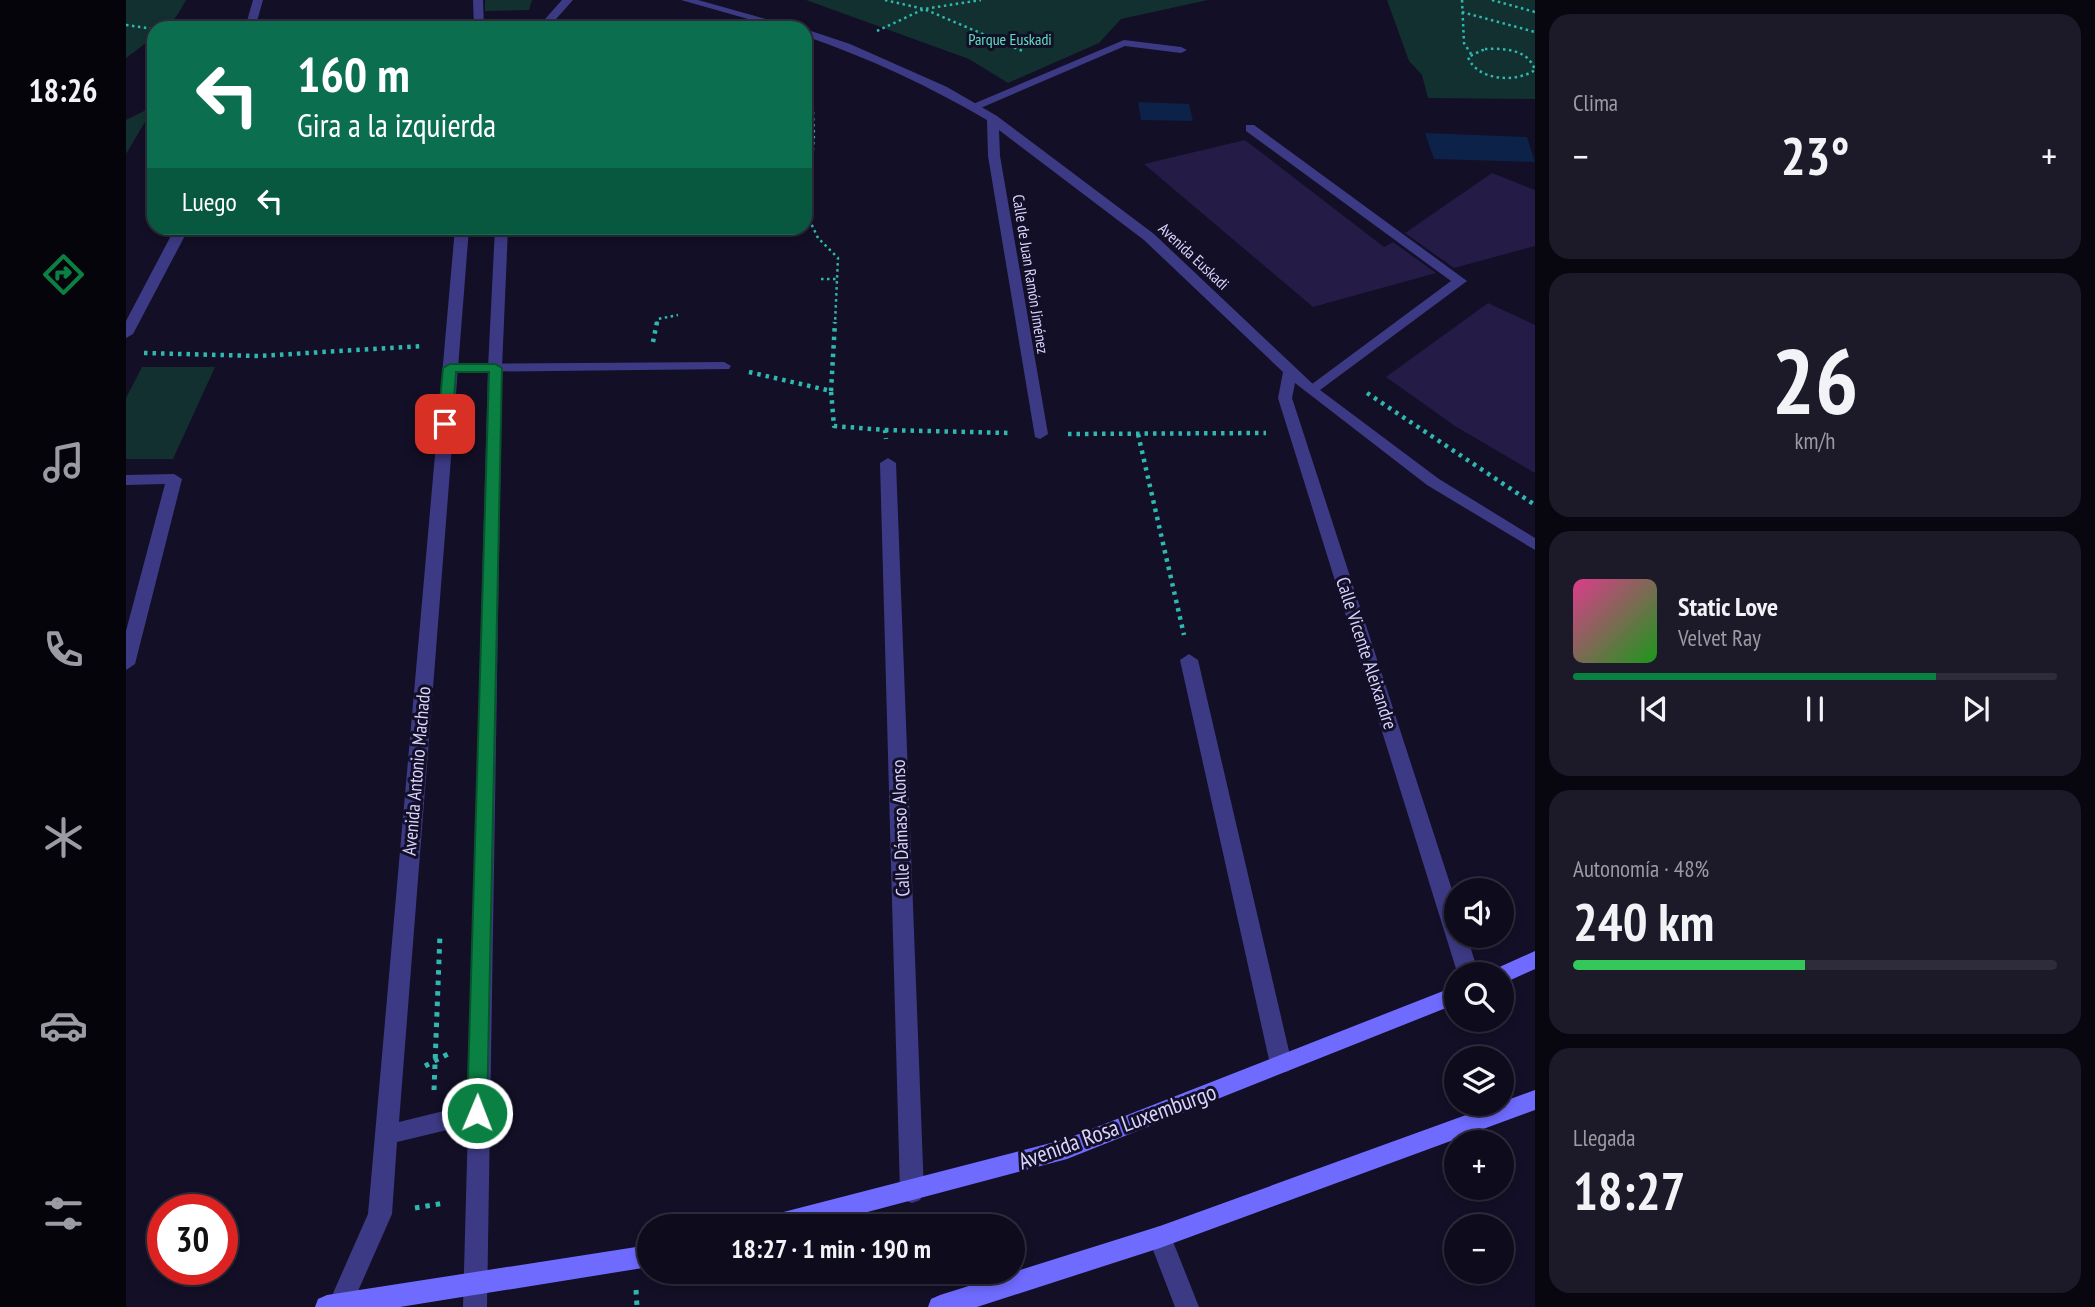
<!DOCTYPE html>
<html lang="es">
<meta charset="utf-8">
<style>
:root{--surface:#0e0b1c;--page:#1c1929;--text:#f1f3f6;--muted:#9b9ba3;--line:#2e2b3b;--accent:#0b8043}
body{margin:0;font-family:"PT Sans Narrow",sans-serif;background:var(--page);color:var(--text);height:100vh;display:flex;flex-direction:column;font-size:26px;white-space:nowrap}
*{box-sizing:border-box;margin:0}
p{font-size:23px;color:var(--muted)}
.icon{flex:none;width:38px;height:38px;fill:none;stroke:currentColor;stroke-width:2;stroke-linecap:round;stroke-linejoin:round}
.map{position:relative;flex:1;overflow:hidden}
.side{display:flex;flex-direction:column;gap:14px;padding:14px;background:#08060f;width:560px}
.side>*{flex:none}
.banner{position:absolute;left:21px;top:21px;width:665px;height:214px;border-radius:21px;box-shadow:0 4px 10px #0003,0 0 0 2px var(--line);background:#0b6e4f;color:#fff;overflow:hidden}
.buttons{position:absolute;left:1318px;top:878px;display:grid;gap:14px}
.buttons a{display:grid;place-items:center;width:70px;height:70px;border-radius:50%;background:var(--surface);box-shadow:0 4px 10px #0003,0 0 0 2px var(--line);font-size:35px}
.speed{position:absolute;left:21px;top:1194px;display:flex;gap:14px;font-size:35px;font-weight:700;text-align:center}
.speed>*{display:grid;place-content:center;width:91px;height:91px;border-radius:50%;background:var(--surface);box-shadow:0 4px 10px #0003,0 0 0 2px var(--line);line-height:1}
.speed .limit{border:10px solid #d22;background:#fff;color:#111}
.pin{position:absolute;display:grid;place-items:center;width:60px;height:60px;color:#fff;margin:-30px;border-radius:14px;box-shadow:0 4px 10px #0006}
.me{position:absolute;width:77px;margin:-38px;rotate:1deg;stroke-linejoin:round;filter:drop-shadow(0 0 5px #0008)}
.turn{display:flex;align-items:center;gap:24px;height:147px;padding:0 35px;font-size:32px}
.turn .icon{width:91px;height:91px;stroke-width:2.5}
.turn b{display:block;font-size:49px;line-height:60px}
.then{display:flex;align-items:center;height:66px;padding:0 35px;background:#0003;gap:14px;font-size:26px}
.big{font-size:52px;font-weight:600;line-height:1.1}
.side .tile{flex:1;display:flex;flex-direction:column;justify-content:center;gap:10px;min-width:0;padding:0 24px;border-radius:21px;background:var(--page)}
.side .dial{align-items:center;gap:0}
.dial b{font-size:91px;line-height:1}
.song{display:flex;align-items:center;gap:21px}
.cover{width:84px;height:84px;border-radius:10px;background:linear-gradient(135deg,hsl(330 70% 55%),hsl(120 70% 35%))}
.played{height:7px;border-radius:4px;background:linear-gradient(90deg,var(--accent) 75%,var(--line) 75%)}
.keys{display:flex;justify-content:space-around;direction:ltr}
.heat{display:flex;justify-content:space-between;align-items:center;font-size:38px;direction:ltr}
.charge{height:10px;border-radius:5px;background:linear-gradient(90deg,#34c759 48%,var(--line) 0)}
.trip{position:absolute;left:511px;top:1214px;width:388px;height:70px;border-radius:35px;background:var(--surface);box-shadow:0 4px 10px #0003,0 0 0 2px var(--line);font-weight:600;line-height:70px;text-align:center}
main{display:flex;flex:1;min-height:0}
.tab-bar{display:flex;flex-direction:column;width:126px;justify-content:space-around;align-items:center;background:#06040b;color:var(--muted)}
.tab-bar .icon{width:49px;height:49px}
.tab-bar .active{color:var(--accent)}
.tab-bar b{font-size:32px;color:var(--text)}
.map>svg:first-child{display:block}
.green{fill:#12302f}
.water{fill:#0c2248}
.building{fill:#241b47}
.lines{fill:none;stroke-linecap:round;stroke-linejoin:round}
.path-far2{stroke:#2fb8b0;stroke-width:2.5;stroke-dasharray:2.5 3.5;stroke-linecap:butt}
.path-far1{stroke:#2fb8b0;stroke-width:4.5;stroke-dasharray:3.5 5;stroke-linecap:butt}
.path{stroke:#2fb8b0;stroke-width:5;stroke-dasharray:4.5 6;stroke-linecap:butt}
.service{fill:#3d3a85;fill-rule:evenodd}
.minor{fill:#3d3a85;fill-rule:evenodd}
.secondary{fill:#6f6bff;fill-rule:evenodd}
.route{fill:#0b8043;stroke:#07532c;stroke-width:2}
.labels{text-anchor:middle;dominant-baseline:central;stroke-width:6;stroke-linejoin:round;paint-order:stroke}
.far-park-label{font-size:16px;fill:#5fe0c0;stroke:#130f26}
.far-street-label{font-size:16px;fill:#d9d4ff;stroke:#130f26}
.street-label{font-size:19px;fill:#d9d4ff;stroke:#130f26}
.near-street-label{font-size:23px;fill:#d9d4ff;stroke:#130f26}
</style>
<main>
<nav class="tab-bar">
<b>18:26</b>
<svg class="icon active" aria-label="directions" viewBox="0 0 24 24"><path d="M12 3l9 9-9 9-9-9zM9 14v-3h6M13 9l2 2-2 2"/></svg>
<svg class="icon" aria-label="music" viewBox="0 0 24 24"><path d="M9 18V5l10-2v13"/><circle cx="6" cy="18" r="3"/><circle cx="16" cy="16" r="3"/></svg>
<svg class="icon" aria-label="phone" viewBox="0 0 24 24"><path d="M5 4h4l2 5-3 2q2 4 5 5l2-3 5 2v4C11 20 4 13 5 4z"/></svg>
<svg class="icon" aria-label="climate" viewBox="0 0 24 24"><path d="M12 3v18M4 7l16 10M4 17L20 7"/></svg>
<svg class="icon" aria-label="car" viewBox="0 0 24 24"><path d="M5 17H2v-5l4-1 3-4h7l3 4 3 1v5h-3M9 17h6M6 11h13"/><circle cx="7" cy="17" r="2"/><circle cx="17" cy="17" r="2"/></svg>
<svg class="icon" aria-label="filters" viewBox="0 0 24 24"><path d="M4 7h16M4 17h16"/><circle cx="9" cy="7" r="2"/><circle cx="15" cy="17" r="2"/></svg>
</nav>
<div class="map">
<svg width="1409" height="1307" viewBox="0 0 1409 1307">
<rect width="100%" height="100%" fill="#130f26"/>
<path class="green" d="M0 0H60C51 15 47 28 28 28V37L0 58Z
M359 0H406L403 10 359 11Z
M680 0H1082L995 19 973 43 882 83 843 59Z
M1261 0H1409V99L1302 98 1296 75 1283 61Z
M28 106V107L0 154V120Z
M16 367H89L47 459H0V398Z"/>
<path class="water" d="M1012 102 1063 104 1067 121 1015 120Z
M1299 133 1401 137 1409 162 1308 159Z"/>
<path class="building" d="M1119 140 1258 247 1267 242 1310 273 1187 307 1018 164Z
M1366 173 1409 190V246L1328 268 1279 233Z
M1362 303 1409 325V473L1329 426 1260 377Z"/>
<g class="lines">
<path class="path-far2" d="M759 0 798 9 899 52
M1336 0 1338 43 1345 54
M1366 0 1409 12
M1336 12 1409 32
M0 25 28 29
M751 31 798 9 855 0
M1359 49C1378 48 1402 49 1409 70 1390 83 1351 81 1342 57Z
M685 64 688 135 682 217 692 238 712 258 709 324
M695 279H710
M531 324 532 319 552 315"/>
<path class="path-far1" d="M527 342 531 322
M18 353 132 356 296 346
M623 372 705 391 708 426 759 430 760 439
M705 391 709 322
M1241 393 1409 505
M759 430 885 433
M942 434 1140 433
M1012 434 1058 635"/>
<path class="path" d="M299 1066 322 1054
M308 1090 314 934
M289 1208 319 1203
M510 1290 511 1307"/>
<path class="service" d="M998 40 1055 47 1061 50 1055 53 999 46 850 110 840 107Z
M1120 125H1128L1341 281 1190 393 1185 394 1178 390 1325 281 1120 131Z
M598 362 605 366 603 369 324 372 317 368 324 364Z"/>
<path class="minor" d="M127 0H137L129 28H119Z
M347 0H357L358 28H348Z
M436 0H447L422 28H411Z
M555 0H572L672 28H654Z
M374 25H395L400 28H369Z
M679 29 724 44 821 87 871 116 1028 234 1190 387 1313 479 1409 538V550L1301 485 1169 383 1166 398 1330 902V936H1341L1353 975H1332L1152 398 1157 372 1018 240 873 130 874 156 922 434 914 439 909 437 862 156 861 120C803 86 743 58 679 36Z
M49 228H63L7 334 0 338V321Z
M329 228H343L273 1122 342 1105 362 368 369 228H382L376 368 361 1307H337L342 1125 271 1142 266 1214 225 1307H201L242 1214Z
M762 458 770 463 798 1192 794 1200 786 1203 778 1200 774 1192 754 463Z
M48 474 56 479 9 664 0 670V631L39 484 0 485V475Z
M1063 654 1072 660 1166 1064 1163 1071 1155 1073 1147 1071 1144 1064 1054 660Z
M1034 1226 1042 1229 1073 1307H1049L1022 1237 1026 1229Z"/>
<path class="secondary" d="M1409 951V969L1376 984V975H1366L1369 969Z
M1330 986V1004L941 1159 685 1227H630L634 1219 642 1216 940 1139Z
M1409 1090V1110L1034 1248 851 1307H802L805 1299 814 1295 1034 1226Z
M523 1245V1267L274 1307H189L192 1299 201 1295Z"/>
</g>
<path class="route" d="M324 364H369L376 368 361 1113 358 1119 351 1122 344 1119 341 1113 363 372H330L326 424 319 428 312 424 317 368Z"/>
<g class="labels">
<g class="far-park-label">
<text x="884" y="39">Parque Euskadi</text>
</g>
<g class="far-street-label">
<text transform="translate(1068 256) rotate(43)">Avenida Euskadi</text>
<text transform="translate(905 274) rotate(81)">Calle de Juan Ramón Jiménez</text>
</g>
<g class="street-label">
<text transform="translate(1241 653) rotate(72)">Calle Vicente Aleixandre</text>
<text transform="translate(290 771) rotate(-85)">Avenida Antonio Machado</text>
<text transform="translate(774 828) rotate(-92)">Calle Dámaso Alonso</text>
</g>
<g class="near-street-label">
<text transform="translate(991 1126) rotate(-20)">Avenida Rosa Luxemburgo</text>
</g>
</g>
</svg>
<div class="buttons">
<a><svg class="icon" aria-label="sound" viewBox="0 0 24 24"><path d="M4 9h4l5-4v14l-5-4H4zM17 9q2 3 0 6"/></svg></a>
<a><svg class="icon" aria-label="search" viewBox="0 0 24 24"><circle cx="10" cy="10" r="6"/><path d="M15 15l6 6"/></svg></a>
<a><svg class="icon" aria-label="layers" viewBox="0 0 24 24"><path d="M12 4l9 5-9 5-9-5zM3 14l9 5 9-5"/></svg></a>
<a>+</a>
<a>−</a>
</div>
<div class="speed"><div class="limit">30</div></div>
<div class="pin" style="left:319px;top:424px;background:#d93025"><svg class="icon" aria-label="arrive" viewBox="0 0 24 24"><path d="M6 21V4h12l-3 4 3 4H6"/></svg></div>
<svg class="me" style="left:351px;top:1113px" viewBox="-20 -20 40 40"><circle r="17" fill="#0b8043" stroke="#fff" stroke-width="3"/><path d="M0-11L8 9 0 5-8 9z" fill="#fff"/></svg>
<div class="trip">18:27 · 1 min · 190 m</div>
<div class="banner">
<div class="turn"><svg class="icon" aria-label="left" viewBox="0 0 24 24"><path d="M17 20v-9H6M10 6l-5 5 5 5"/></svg><div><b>160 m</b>Gira a la izquierda</div></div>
<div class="then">Luego<svg class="icon" aria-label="left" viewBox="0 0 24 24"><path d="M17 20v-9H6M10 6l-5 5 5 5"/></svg></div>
</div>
</div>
<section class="side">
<div class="tile"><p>Clima</p>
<div class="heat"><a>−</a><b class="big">23°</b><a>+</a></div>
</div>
<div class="tile dial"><b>26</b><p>km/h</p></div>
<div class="tile">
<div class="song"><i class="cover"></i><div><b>Static Love</b><p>Velvet Ray</p></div></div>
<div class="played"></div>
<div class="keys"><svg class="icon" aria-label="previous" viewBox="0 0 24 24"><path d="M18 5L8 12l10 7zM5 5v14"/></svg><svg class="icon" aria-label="pause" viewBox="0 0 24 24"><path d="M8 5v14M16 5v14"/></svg><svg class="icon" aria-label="next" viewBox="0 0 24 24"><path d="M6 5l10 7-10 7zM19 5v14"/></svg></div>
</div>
<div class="tile"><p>Autonomía · 48%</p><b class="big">240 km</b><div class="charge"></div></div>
<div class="tile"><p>Llegada</p><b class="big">18:27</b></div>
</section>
</main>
